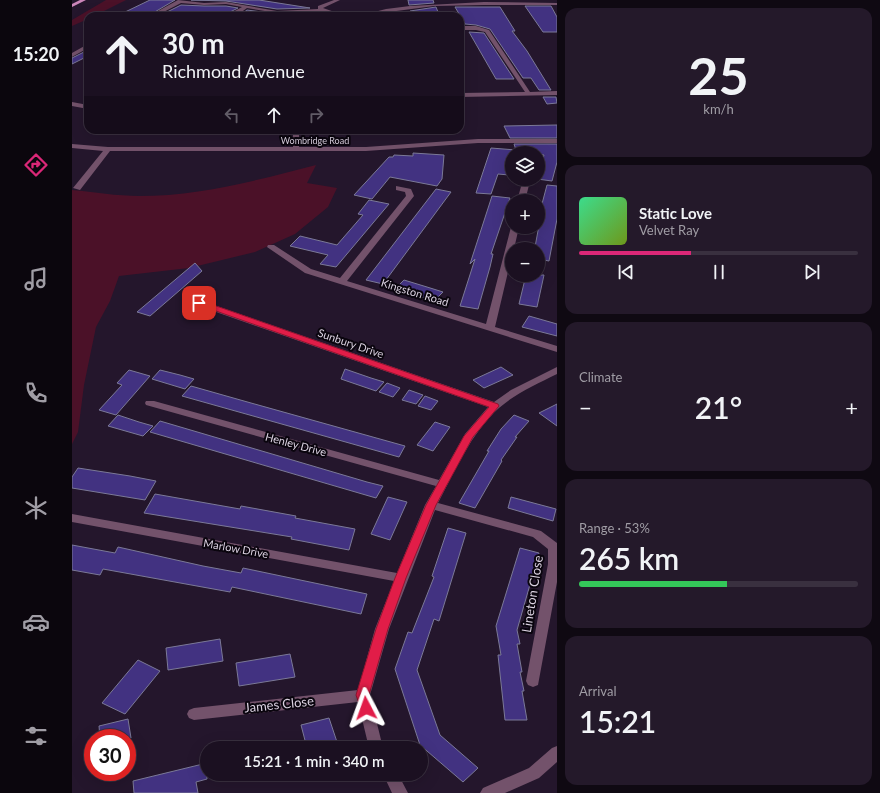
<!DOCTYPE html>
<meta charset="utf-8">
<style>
:root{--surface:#1b1021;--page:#24192a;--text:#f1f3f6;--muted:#a09da5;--line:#39303f;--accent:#db2777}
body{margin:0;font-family:Lato,sans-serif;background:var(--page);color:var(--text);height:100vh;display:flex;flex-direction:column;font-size:15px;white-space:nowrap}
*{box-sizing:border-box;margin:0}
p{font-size:13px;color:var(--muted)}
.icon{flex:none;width:22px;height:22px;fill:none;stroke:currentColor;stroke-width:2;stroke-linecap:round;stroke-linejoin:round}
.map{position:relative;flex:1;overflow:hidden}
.panel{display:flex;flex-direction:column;gap:8px;padding:8px;background:#0f0912;width:323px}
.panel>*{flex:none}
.top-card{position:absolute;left:12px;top:12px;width:380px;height:122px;border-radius:12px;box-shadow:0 4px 16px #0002,0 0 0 1px var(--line);background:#1b1021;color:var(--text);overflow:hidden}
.tools{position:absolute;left:433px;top:146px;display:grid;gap:8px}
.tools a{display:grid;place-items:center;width:40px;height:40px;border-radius:50%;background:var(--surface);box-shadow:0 4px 16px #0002,0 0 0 1px var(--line);font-size:20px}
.speed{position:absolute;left:12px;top:729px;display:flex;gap:8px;font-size:20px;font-weight:700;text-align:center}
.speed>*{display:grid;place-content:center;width:52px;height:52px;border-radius:50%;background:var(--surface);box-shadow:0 4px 16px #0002,0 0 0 1px var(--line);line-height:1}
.speed .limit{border:6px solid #d22;background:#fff;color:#111}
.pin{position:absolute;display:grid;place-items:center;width:34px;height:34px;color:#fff;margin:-17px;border-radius:8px;box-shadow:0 2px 6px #0006}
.me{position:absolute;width:44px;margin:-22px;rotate:356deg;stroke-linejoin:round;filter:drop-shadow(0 0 3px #0008)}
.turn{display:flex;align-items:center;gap:14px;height:84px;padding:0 12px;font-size:18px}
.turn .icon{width:52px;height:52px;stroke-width:2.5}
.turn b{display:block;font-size:28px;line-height:34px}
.lanes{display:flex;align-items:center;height:38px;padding:0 12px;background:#0003;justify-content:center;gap:20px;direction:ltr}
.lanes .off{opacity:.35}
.big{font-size:30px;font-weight:600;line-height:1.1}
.panel .tile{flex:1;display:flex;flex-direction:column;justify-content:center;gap:6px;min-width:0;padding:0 14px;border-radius:12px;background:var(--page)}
.panel .dial{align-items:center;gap:0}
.dial b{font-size:52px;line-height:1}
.song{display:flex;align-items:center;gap:12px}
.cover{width:48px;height:48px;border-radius:6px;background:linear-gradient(135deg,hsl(150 70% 55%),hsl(80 70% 35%))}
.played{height:4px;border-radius:2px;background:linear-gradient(90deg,var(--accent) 40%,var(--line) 40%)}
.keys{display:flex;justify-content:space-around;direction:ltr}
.heat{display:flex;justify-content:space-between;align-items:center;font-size:22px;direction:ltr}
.charge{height:6px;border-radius:3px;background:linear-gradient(90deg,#34c759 53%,var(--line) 0)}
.trip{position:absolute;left:128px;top:741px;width:228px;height:40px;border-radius:20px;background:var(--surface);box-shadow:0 4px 16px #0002,0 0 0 1px var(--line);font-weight:600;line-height:40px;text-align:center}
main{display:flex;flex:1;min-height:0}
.menu{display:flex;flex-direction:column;width:72px;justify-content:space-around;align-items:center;background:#0b060d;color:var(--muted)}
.menu .icon{width:28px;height:28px}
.menu .selected{color:var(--accent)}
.menu b{font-size:18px;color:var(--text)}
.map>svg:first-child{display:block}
.green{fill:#4b1128}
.building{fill:#423281;stroke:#7b7997}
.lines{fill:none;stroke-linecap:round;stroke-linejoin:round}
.minor{fill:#73526b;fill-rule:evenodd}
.major{fill:#cc86ba;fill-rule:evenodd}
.route{fill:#e11d48;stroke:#92132f}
.labels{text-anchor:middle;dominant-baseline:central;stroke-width:4;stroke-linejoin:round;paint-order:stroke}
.far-street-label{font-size:9px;fill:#dbd2e1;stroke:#0a050e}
.street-label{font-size:11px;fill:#dbd2e1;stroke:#0a050e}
.near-street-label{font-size:13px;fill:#dbd2e1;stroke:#0a050e}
</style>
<main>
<nav class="menu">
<b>15:20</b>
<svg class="icon selected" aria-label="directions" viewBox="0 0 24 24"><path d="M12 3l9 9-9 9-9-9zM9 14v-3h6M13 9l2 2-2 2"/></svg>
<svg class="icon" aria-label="music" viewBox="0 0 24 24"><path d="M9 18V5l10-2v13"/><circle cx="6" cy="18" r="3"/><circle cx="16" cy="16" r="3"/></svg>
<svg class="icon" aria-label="phone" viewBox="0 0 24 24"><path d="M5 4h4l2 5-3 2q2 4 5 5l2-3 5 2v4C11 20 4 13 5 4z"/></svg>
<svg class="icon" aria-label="climate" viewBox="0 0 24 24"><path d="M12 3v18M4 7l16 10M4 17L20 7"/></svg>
<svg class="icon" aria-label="car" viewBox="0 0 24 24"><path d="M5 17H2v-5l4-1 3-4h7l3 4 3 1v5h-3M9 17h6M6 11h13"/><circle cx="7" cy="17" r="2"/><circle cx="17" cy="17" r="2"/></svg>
<svg class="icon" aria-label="filters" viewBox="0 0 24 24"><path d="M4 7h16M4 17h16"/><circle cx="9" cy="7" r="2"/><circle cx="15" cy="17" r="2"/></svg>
</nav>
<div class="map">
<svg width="485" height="793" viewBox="0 0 485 793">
<rect width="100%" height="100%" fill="#24162c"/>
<path class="green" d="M34 0H54L22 16H16V19L0 26V20Z
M244 165 235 183 265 188 256 207 223 234 183 252 117 268 47 276 38 301 24 327 12 385 6 432 0 444V190C22 192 45 196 67 196 128 196 186 180 244 165Z"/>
<path class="building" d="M78 0H103L76 16 51 13Z
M119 0H187L238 8 205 9 154 1Z
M336 0H361L362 3 337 5Z
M109 5 132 6H154L166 8 158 12 157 16H87Z
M453 6H479L485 17V32H471Z
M364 7 366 12 339 14 338 11Z
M383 7H428L443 31H440L455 51 479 90H467L459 78H451L418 29 404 25 393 24Z
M175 10 205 14 245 13V16H167Z
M397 32 412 33 442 79H424Z
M16 50V56L0 64V58Z
M471 97H484L485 103 475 104Z
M485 125V138H438L432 126Z
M442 144H485V162L480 181 465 179 472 155 466 154V153H446L445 151 444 153H440V166L437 175 426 174 419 194 404 193 419 148 444 150Z
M341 153 372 155 370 179 365 186 318 177 300 199 282 195 317 157H321L322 155 341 156Z
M475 185 485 186V219L477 261 466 259V248L463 247 468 220 466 219Z
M364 189 379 192 311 284 294 280Z
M420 196 438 198 419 254H421L418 267 406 309 388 306 403 259 398 264Z
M297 200 317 204 264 267 248 264 256 255 218 246 228 236 265 245 291 215 286 214Z
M123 263 130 271 78 316 65 312Z
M454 275H472L465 307 447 304Z
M332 280 355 287 371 292 362 301 323 289Z
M457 316 485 324V336L450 327Z
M429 367 441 375 412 388 401 380Z
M273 369 299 378 312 382 304 391 269 379Z
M57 370 78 376 44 415 27 410 50 385 45 383Z
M88 370 108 375 122 379 113 389 80 379Z
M315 383 328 388 321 397 307 392Z
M119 386 179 403 333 446 327 457 110 396Z
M337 390 351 395 344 404 330 400Z
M353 396 366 401 359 410 346 406Z
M485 404V426L467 413Z
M46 415 67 422 81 426 71 436 36 426Z
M442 415 457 421 443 437H445L429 460 430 461 403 508 387 503 417 451H415L429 429Z
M88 421 295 482 311 486 304 498 78 432Z
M363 422 378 427 361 451 345 445Z
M6 468 58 476 84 481 73 500 0 488V477Z
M83 494 168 509 169 506 224 516 223 518 283 529 277 550 219 539 220 537 72 513Z
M316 497 335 502 318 540 299 534Z
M439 497 484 509 481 521 436 508Z
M376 528 394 533 367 621 362 619 345 670 368 735 406 768 391 782 348 745 323 669 336 632 340 633 362 577 360 576Z
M0 545 43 553 46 547 131 566 169 573 171 568 295 594 289 614 160 587 158 592 31 569 28 575 0 570Z
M448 548 467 553 445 630 448 644H445L450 672H448L452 691H450L455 720H433L426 655H429L424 626Z
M148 639 151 661 96 670 94 648Z
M218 654 223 677 167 686 164 663Z
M66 660 88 671 53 714 30 703Z
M257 718 267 748H235L229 725Z
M56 719 59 738H28L27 726Z
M135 763V779L124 782 126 793H62L61 781Z"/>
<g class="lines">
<path class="minor" d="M106 0 132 3 154 2 205 11 246 9V6L262 0H268L251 8 274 16H265L249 11 205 13 175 8 164 16H158L159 13 170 7 154 4 132 5 109 3 84 16H77Z
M412 2 485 3V5H412L362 6 287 16 314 9 338 6Z
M388 26H404L417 30 458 92 485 91V95L388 97V93L453 92 413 32 404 30H388Z
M16 44V48L0 57V53Z
M0 102 16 105V109L0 106Z
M221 130H227V147H294L406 139H485V143H406L294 151H38L8 190 1 188 31 151 0 148V144L36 147H221Z
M450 183 457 185 453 201H445Z
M324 186 339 189 342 196 275 281 414 324 439 227 440 226V227H447L442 249H440V255L423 327 485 346V352L233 273 195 247 196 245H202L239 269 268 278 334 196 333 192 324 190Z
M127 300 422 402 439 390 485 367V374C465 384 444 393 427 408 399 433 383 471 366 503L469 531 485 543V582L466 685 461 687 456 685 454 681 476 564V549L461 537 363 510 317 629 298 695 311 748H297L286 702 122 720 117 718 115 714 117 710 122 708 286 690 303 629 322 581 0 522V514L325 573 353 505 364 486 74 405 73 403 74 401H82L367 480 393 434 416 407 124 305 123 303Z
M485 746V762L467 778 433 793H408L411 788 457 768 480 748Z
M311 774H326L336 793H320Z"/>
<path class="major" d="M8 0H14L0 7V4Z"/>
</g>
<path class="route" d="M127 300 426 404 427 406 401 437 364 505 334 578 316 629 297 695 301 708 299 712 294 714 290 712 284 695 304 629 323 578 354 505 392 436 417 407 124 304 123 303Z"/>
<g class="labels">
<g class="far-street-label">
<text x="243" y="140">Wombridge Road</text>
</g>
<g class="street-label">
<text transform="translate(343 292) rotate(17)">Kingston Road</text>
<text transform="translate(279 343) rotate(19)">Sunbury Drive</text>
<text transform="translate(224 444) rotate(15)">Henley Drive</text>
<text transform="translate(164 548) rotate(10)">Marlow Drive</text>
</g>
<g class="near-street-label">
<text transform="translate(460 594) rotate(-81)">Lineton Close</text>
<text transform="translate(207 704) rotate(-6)">James Close</text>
</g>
</g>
</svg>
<div class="tools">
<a><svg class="icon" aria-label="layers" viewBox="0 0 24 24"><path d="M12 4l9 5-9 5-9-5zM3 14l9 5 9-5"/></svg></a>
<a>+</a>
<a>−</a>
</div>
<div class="speed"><div class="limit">30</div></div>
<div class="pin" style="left:127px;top:303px;background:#d93025"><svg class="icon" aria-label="arrive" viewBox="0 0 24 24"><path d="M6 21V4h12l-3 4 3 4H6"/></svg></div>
<svg class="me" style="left:294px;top:708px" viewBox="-20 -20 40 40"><path d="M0-17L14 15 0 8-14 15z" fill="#e11d48" stroke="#fff" stroke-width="4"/></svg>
<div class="trip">15:21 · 1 min · 340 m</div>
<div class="top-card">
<div class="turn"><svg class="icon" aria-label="ahead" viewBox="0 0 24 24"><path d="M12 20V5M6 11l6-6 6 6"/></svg><div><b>30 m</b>Richmond Avenue</div></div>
<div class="lanes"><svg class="icon off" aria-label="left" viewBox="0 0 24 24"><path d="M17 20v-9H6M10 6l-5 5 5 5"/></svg><svg class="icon" aria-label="ahead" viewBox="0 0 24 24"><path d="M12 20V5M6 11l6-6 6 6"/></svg><svg class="icon off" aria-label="right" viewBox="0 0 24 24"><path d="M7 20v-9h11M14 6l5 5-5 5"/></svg></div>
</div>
</div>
<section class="panel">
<div class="tile dial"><b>25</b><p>km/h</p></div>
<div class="tile">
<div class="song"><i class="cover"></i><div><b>Static Love</b><p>Velvet Ray</p></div></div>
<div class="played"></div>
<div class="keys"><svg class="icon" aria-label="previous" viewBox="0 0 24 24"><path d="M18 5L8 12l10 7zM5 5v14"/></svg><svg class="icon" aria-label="pause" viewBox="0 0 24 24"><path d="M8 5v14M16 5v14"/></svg><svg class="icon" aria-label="next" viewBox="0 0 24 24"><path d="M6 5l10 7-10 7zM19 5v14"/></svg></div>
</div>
<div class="tile"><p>Climate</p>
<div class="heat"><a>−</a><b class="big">21°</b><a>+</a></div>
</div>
<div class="tile"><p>Range · 53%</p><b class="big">265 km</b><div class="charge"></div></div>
<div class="tile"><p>Arrival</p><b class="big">15:21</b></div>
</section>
</main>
